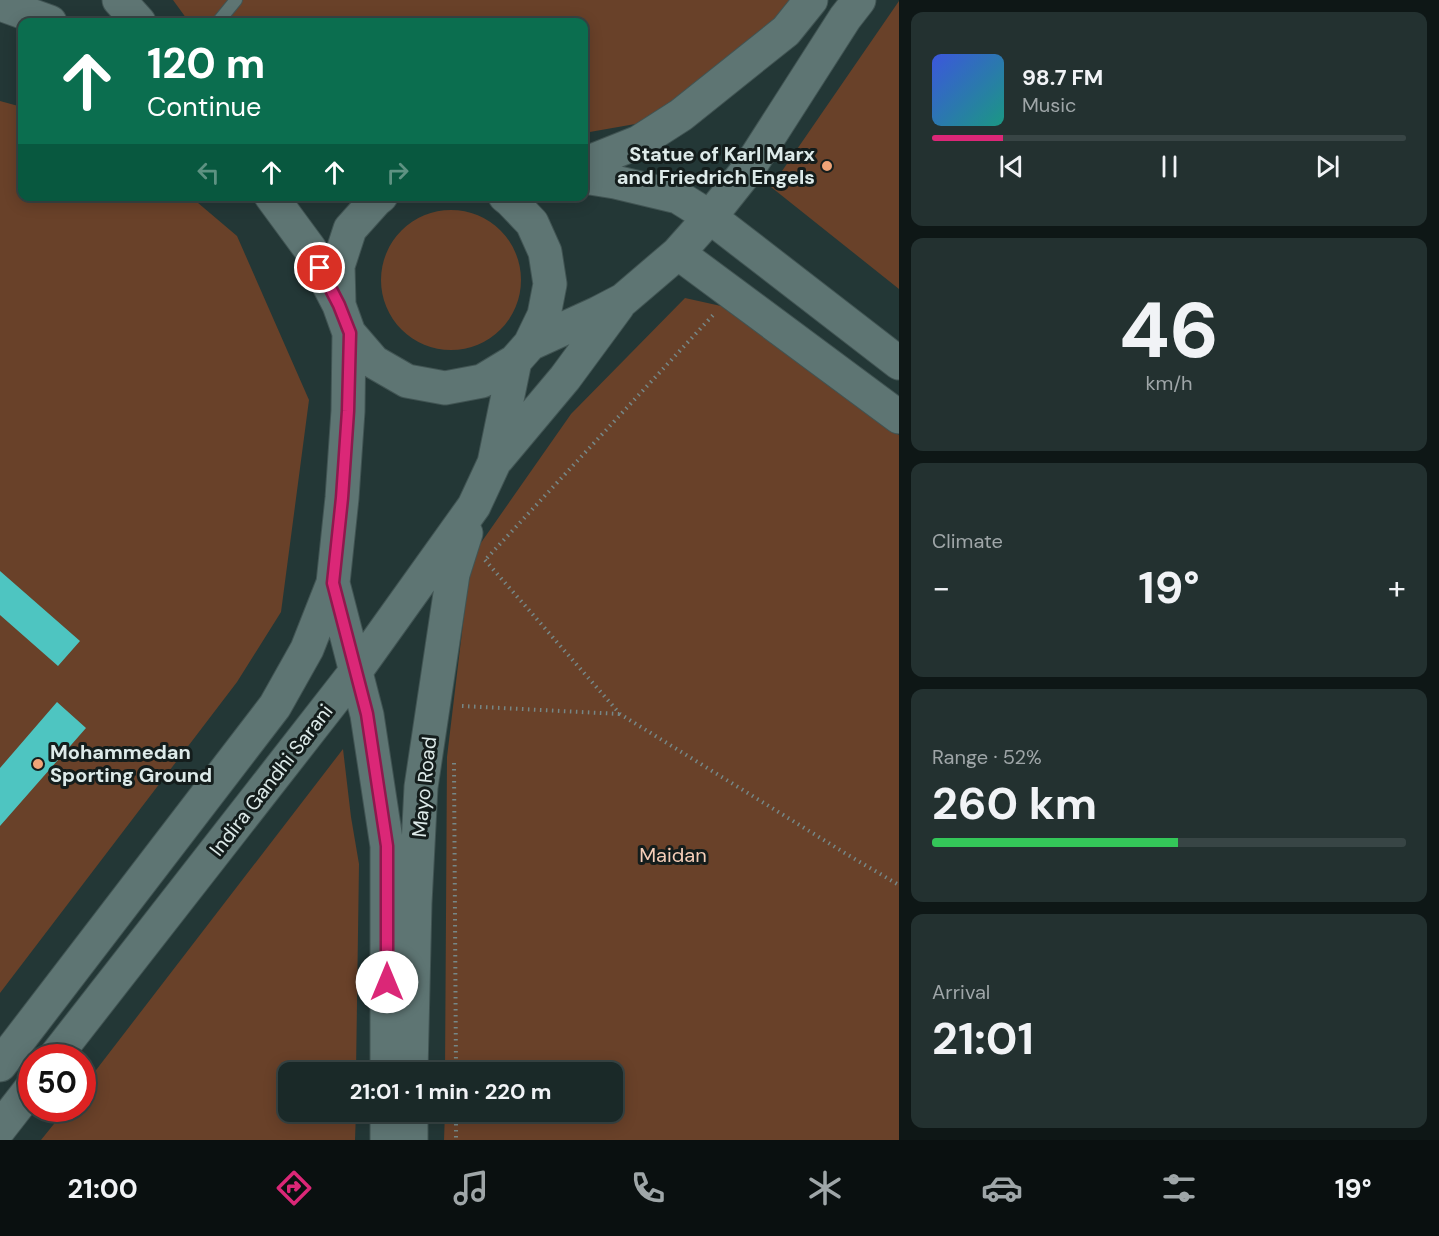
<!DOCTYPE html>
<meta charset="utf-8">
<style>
:root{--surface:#1a2928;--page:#233130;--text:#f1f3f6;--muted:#9fa6a8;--line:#384545;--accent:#db2777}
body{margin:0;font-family:"DM Sans",sans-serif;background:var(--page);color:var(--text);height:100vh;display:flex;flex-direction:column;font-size:22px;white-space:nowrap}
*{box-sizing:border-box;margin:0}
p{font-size:20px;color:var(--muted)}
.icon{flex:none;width:33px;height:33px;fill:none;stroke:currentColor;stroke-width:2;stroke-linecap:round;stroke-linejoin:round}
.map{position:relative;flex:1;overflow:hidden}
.details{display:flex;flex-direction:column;gap:12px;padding:12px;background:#0e1716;width:540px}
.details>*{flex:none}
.guide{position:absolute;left:18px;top:18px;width:570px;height:183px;border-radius:12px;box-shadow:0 3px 15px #0003,0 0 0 2px var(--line);background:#0b6e4f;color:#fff;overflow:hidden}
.speed{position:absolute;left:18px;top:1044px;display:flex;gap:12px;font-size:30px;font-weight:700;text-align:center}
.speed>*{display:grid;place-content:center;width:78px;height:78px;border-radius:50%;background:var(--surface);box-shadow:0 3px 15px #0003,0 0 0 2px var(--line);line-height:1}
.speed .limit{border:9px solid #d22;background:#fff;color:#111}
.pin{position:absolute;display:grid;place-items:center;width:51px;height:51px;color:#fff;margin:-26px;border:3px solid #fff;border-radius:50%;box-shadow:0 2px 6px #0007}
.me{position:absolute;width:66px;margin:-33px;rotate:0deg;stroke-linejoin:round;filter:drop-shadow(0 0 4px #0008)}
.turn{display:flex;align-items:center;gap:21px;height:126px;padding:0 30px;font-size:27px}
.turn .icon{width:78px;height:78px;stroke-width:2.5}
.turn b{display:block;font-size:42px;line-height:51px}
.lanes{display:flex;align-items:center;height:57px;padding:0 30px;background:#0003;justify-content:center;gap:30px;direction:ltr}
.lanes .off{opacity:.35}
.big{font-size:45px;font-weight:700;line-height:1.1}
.details .widget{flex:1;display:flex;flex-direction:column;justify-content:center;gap:9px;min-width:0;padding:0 21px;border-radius:12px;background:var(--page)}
.details .dial{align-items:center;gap:0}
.dial b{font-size:78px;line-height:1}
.song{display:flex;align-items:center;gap:18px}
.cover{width:72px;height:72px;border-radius:9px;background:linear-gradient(135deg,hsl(230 70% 55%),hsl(170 70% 35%))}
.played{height:6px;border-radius:3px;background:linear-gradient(90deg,var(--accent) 15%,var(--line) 15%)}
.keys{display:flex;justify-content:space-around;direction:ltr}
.heat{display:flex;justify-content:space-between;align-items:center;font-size:33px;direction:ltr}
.charge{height:9px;border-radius:4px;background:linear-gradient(90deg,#34c759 52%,var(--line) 0)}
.trip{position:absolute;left:278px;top:1062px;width:345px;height:60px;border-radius:12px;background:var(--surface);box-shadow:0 3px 15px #0003,0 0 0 2px var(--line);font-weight:700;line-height:60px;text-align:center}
.menu{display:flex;height:96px;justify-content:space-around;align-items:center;background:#0a1010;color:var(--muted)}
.menu .icon{width:42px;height:42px}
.menu .active{color:var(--accent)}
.menu b{font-size:27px;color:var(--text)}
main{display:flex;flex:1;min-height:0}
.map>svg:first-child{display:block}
.green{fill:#694129}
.building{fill:#4ec5c1}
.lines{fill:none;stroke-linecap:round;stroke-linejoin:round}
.service-casing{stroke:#415453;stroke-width:14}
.secondary-casing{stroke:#415453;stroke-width:35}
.path{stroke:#768786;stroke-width:4;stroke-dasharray:1.5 4.5;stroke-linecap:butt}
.service{stroke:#5e7573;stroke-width:12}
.secondary{stroke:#5e7573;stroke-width:33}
.route-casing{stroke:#8e194d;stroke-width:15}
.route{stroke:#db2777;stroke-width:10}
.poi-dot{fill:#efa377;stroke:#141d1c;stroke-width:2}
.labels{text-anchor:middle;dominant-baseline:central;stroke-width:6;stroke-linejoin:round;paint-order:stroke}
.poi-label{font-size:20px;font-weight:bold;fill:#ddeae9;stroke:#141d1c;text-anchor:end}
.street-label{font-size:20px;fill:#ddeae9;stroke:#141d1c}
.park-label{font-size:20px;fill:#f6ceb8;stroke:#141d1c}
</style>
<main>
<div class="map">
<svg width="899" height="1140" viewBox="0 0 899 1140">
<rect width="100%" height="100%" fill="#233736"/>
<path class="green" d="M173 0H801L779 28 641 123 584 133V22H189Z
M899 1V289L771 187Z
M0 101 22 107V196L191 197 237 236 309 400 281 612 237 682 0 993Z
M381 280a70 70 0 1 1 140 0a70 70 0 1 1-140 0Z
M685 298 721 306 899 435V1140H444L445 1112H612V1072H445L447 757 471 557 571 414Z
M343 749 351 817 359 864 356 1072H288V1112H356L355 1140H41L66 1109 82 1108 83 1087Z"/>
<path class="building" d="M0 571 80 641 58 666 0 615Z
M57 702 86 728 0 826V768Z"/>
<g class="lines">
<g class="service-casing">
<path id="service" d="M218 22 236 0"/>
</g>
<g class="secondary-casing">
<path id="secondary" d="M119 0 139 22
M0 4 50 22
M584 164 639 142 681 115 786 31 811 0
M584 177 615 182 678 197 710 217 899 363
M271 196 310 249 339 305 349 333 374 362 407 381 445 388 482 381 515 361 530 344 544 315 550 284 545 252 532 223 510 200 505 196
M678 253 899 417
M339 303 338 266 350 229 376 200 381 196
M530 344 598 313 623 300 678 253 710 217 749 168 845 18 859 0
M498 458 565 378 618 306
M333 583 367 715 387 846V1072
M54 1058 356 671 474 506 494 463 515 361
M0 1065 275 706 307 649 333 583 342 498 348 411 349 333
M411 1072 415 903 421 787 453 574 466 533
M0 1128 32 1087
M387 1140V1112
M411 1140V1112"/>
</g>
<path class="path" d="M487 558 715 313
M485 560 620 714 848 855 899 885
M462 706 620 714
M454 763 456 1072
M456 1112V1140"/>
<use href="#service" class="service"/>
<use href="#secondary" class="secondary"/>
</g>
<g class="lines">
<g class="route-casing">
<path id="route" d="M320 268 339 305 350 333 348 411 342 498 333 583 367 714 387 846V982"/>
</g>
<use href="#route" class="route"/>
</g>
<g class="poi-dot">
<circle cx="827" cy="166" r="6"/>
<circle cx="38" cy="764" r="6"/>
</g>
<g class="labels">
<g class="poi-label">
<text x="815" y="154">Statue of Karl Marx<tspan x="815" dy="23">and Friedrich Engels</tspan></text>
<text x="50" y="752" text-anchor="start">Mohammedan<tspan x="50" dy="23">Sporting Ground</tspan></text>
</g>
<g class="street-label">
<text transform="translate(271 780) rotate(-52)">Indira Gandhi Sarani</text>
<text transform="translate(424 787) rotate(-84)">Mayo Road</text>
</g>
<g class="park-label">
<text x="673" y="855">Maidan</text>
</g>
</g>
</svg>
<div class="speed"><div class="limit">50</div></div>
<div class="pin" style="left:320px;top:268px;background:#d93025"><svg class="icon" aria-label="arrive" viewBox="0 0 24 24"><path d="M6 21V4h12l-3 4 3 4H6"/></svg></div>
<svg class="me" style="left:387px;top:982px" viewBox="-20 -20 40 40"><circle r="19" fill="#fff"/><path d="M0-13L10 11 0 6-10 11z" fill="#db2777"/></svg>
<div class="trip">21:01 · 1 min · 220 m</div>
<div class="guide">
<div class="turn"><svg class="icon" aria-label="ahead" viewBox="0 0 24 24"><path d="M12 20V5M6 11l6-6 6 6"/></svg><div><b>120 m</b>Continue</div></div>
<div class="lanes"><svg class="icon off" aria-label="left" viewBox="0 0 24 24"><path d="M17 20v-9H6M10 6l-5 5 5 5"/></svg><svg class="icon" aria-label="ahead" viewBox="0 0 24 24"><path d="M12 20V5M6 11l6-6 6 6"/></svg><svg class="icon" aria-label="ahead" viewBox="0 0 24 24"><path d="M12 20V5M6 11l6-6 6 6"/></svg><svg class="icon off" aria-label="right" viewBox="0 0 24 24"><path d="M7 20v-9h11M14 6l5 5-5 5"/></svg></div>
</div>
</div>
<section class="details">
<div class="widget">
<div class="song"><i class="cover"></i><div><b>98.7 FM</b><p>Music</p></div></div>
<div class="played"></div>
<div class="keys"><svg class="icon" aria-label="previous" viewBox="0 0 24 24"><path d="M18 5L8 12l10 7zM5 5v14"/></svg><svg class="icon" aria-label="pause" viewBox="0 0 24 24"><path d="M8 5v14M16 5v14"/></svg><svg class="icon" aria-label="next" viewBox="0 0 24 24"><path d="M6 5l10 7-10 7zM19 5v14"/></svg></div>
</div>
<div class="widget dial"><b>46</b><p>km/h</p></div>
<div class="widget"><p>Climate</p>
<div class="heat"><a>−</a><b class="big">19°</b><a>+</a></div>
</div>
<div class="widget"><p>Range · 52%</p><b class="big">260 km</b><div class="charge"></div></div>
<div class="widget"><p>Arrival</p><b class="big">21:01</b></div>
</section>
</main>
<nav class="menu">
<b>21:00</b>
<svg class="icon active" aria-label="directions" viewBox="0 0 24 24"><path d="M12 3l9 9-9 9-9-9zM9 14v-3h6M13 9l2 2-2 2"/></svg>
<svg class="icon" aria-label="music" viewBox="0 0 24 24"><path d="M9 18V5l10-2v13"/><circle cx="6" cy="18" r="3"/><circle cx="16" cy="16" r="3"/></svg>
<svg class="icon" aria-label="phone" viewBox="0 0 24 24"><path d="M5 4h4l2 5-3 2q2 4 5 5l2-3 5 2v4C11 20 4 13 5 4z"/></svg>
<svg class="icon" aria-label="climate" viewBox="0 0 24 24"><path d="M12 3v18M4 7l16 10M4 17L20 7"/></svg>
<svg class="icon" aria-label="car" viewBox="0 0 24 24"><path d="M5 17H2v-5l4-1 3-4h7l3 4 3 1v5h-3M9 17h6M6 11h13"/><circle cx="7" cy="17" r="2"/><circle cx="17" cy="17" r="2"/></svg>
<svg class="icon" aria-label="filters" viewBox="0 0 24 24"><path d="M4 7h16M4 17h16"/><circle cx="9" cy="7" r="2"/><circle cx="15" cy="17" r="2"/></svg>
<b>19°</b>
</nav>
